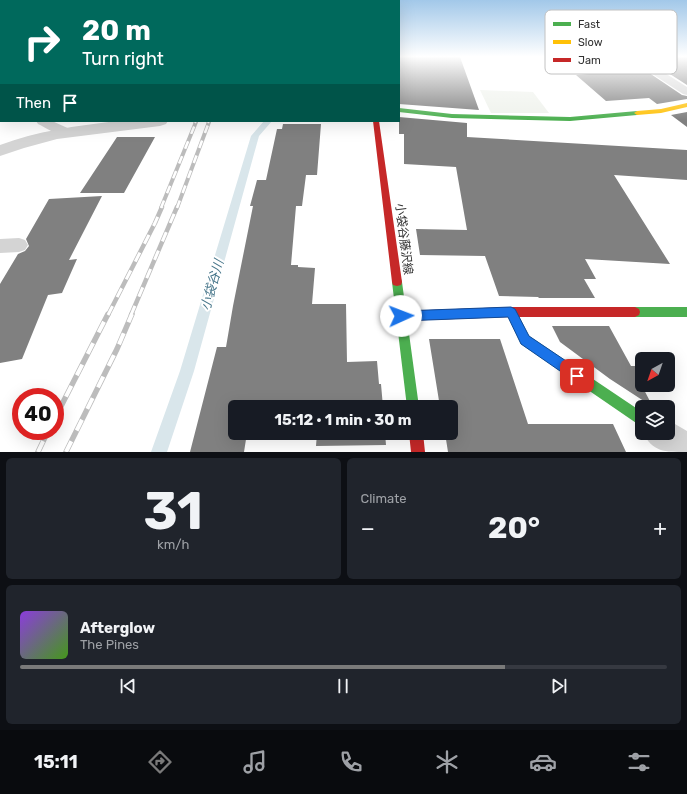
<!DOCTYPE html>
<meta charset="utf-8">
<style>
:root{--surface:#171b24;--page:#20242c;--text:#f1f3f6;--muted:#9ea1a6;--line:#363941;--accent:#7a7a7a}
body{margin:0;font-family:Rubik,"Noto Sans JP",sans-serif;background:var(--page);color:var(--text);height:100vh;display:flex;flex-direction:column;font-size:15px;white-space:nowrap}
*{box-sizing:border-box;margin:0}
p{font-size:13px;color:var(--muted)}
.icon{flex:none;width:22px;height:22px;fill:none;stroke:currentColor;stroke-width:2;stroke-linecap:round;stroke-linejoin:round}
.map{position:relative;height:452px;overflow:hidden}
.sheet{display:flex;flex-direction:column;gap:6px;padding:6px;background:#0d0f14;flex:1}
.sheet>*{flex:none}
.banner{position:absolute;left:0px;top:0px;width:400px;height:122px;box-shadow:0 4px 16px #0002;background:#00695c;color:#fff;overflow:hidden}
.needle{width:26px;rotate:220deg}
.tools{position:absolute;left:635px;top:352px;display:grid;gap:8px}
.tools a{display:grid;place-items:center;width:40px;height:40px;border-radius:6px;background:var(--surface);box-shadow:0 4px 16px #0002;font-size:20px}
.speed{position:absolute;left:12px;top:388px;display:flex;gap:8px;font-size:20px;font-weight:700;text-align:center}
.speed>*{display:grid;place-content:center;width:52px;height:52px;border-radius:50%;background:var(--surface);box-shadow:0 4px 16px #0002;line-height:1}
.speed .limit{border:6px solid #d22;background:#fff;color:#111}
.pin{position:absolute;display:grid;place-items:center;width:34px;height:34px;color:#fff;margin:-17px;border-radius:8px;box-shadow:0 2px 6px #0006}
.me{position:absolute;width:44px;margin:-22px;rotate:88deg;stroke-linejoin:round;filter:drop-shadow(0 0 3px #0008)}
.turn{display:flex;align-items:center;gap:14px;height:84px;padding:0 16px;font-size:18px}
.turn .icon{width:52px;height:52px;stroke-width:2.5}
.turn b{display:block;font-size:28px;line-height:34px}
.then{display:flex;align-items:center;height:38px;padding:0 16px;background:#0003;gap:8px;font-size:15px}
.big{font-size:30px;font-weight:700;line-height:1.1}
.sheet .tile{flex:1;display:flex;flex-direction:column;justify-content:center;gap:6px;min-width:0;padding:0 14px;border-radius:6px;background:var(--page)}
.sheet .dial{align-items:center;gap:0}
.dial b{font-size:52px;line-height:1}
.song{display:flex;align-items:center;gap:12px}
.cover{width:48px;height:48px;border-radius:6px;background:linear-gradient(135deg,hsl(270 70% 55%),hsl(100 70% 35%))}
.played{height:4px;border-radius:2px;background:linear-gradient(90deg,var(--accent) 75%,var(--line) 75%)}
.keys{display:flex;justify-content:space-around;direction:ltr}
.heat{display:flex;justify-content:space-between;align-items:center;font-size:22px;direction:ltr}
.sheet .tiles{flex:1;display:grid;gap:6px;grid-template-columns:1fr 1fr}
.tile:last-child{grid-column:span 2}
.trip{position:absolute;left:228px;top:400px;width:230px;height:40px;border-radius:6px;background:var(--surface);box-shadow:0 4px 16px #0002;font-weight:700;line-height:40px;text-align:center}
.menu{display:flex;height:64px;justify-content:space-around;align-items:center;background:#090b0e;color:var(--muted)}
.menu .icon{width:28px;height:28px}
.menu .active{color:var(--accent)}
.menu b{font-size:18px;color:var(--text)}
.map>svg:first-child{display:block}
.green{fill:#eff2ec}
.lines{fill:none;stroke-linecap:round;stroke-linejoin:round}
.stream{fill:#d9e6eb;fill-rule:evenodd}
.building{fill:#808080}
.lane{fill:#d4d4d4;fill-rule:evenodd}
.street{fill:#d4d4d4;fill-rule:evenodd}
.fast{fill:#4caf50;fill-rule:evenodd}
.slow{fill:#ffc107;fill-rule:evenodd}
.jam{fill:#c62828;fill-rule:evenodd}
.rail-far3-casing{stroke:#bcbcbc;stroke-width:3}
.rail-far2-casing{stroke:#bcbcbc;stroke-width:4}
.rail-far1-casing{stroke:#bcbcbc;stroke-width:4.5}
.rail-casing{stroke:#bcbcbc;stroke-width:5.5}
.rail-far3{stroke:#fff;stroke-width:2;stroke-dasharray:6;stroke-linecap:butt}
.rail-far2{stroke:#fff;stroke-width:2.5;stroke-dasharray:8;stroke-linecap:butt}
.rail-far1{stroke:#fff;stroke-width:3;stroke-dasharray:10;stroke-linecap:butt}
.rail{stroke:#fff;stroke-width:4;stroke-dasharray:12;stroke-linecap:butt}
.route{fill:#1a73e8;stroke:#114b97}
.labels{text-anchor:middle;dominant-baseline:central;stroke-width:4;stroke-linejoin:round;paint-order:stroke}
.street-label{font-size:12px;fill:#323232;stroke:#fff}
.water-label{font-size:13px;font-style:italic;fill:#48778b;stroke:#fff}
.key{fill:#fff;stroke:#c2c2c2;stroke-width:1}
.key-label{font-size:11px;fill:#323232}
</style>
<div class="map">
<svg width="687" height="452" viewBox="0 0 687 452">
<rect width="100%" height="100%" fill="#fff"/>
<path class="green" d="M480 90 533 92 549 113H491Z"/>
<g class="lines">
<path class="stream" d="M264 121H272L259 136 194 371 167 452H151L180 371 251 136Z"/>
</g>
<path class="building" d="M399 56 460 57 479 110 399 104Z
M567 56H624L682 95 687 96V99L657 104 649 98 606 101 576 75 589 74Z
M642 56H687V85Z
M687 112V127L671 115Z
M399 117 467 123V137L687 150V180L614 175 670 264 585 259 596 279H584L595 298H539L538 297 499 296 485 256 420 255 416 229 467 230 456 167 404 164V134H399Z
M283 124H321L317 175H306L302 206H296L291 265H298V267L315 268 312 304H346L347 362 377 361 379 384H381L383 407H235V433H247L244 452H190L217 347H226L233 306 253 206H250L257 180H266L277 129H282Z
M117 137H155L124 193H80Z
M102 196 69 260 77 259 62 293 48 295 22 359 0 363V284L18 254 25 251 29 246 26 239 49 199Z
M552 326H609L631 366H642V386L653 407 610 379 560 342Z
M429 339H500L528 424H613L626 452H448L445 433H451V407H440Z
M317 433H385L386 445 316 446Z"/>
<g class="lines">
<path class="lane" d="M625 56H638L687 87V95L683 94Z
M0 97H1V105H0Z
M36 121H52L72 130 74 133 72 136C61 139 47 128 38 124Z
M19 238 25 240 28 245 25 250 19 252 0 253V239Z"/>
<path class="street" d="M116 121H168L166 124 160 126 57 139 24 148 0 156V145C37 131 76 126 116 121Z
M668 420 687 431V452C664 452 653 452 643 433H668Z"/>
<path class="fast" d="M399 108 452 114 570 117 637 111 640 113 637 115 570 121 452 118 399 112Z
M397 278 401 279 402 282 419 407H407L392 282 393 279Z
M511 307 515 309 529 336 642 412V427L521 344 506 312 507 309Z
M635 307H687V317H635L631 315 630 312 631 309Z"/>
<path class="slow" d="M687 103V107L661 113 637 115 634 113 637 111 661 109Z"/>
<path class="jam" d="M373 121H379L402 282 401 285 397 286 393 285 392 282Z
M511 307H635L639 309 640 312 639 315 635 317H511L401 321 397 319 396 316 397 313 401 311Z
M409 433H423L425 452H411Z"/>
<g class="rail-far3-casing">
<path id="rail-far3" d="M195 123 196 121
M208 123 209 121"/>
</g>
<g class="rail-far2-casing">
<path id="rail-far2" d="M161 208 196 122
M177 208 209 122"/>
</g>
<g class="rail-far1-casing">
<path id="rail-far1" d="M108 315 155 223 162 207
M131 315 177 207"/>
</g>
<g class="rail-casing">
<path id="rail" d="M55 418 108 314
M38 452 48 431
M66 452 117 349 132 314"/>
</g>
<use href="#rail-far3" class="rail-far3"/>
<use href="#rail-far2" class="rail-far2"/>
<use href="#rail-far1" class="rail-far1"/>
<use href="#rail" class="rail"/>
</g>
<linearGradient id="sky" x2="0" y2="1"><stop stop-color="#a2c8e9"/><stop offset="0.47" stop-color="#fff"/><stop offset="1" stop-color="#fff" stop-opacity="0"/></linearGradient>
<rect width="687" height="120" fill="url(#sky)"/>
<path class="route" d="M511 307 515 309 529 336 581 371 583 376 581 380 577 382 573 380 521 344 508 317 401 321 397 319 396 316 397 313 401 311Z"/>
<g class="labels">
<g class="street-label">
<text transform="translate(404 239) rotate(83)">小袋谷藤沢線</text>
</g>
<g class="water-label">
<text transform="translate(212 285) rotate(-74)">小袋谷川</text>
</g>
</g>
<rect x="545" y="10" width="132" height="64" rx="6" class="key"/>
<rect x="553" y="22" width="18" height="4" fill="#4caf50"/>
<rect x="553" y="40" width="18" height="4" fill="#ffc107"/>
<rect x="553" y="58" width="18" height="4" fill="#c62828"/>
<g class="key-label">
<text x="578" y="28">Fast</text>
<text x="578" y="46">Slow</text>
<text x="578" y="64">Jam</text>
</g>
</svg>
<div class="tools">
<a><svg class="needle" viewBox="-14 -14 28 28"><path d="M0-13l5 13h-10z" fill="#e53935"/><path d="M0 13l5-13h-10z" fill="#9ea1a6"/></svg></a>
<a><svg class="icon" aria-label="layers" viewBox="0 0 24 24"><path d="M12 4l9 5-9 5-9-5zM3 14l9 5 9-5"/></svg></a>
</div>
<div class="speed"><div class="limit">40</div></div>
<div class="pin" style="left:577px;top:376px;background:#d93025"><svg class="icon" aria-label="arrive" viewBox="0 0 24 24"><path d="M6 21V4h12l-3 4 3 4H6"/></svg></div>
<svg class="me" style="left:401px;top:316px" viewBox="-20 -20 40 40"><circle r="19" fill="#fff"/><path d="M0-13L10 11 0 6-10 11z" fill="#1a73e8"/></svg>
<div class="trip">15:12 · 1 min · 30 m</div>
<div class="banner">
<div class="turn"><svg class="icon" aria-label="right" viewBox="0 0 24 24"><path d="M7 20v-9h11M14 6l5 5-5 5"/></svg><div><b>20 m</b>Turn right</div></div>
<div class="then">Then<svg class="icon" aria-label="arrive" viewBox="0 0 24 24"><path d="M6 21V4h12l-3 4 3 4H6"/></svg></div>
</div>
</div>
<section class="sheet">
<div class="tiles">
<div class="tile dial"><b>31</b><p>km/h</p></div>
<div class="tile"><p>Climate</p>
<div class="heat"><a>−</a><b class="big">20°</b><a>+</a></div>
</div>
<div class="tile">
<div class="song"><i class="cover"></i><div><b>Afterglow</b><p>The Pines</p></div></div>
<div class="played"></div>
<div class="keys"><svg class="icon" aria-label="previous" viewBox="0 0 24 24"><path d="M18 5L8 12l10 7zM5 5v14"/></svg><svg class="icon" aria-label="pause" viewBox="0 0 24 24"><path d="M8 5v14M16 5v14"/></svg><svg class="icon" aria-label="next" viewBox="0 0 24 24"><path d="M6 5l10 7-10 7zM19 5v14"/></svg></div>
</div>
</div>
</section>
<nav class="menu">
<b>15:11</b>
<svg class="icon active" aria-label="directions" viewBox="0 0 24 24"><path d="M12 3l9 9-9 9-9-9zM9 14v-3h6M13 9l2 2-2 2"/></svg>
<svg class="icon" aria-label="music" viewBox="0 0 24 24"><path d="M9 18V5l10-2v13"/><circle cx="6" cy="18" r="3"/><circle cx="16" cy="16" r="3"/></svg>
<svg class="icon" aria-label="phone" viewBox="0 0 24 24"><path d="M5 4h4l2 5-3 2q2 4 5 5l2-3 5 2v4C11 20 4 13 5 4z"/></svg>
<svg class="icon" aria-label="climate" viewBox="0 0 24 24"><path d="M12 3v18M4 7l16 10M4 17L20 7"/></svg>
<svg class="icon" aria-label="car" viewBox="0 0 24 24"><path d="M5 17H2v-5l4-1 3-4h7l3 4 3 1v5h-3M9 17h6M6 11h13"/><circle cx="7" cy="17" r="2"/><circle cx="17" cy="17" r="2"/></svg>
<svg class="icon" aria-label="filters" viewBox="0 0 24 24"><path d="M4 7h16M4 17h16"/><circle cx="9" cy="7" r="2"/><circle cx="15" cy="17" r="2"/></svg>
</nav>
